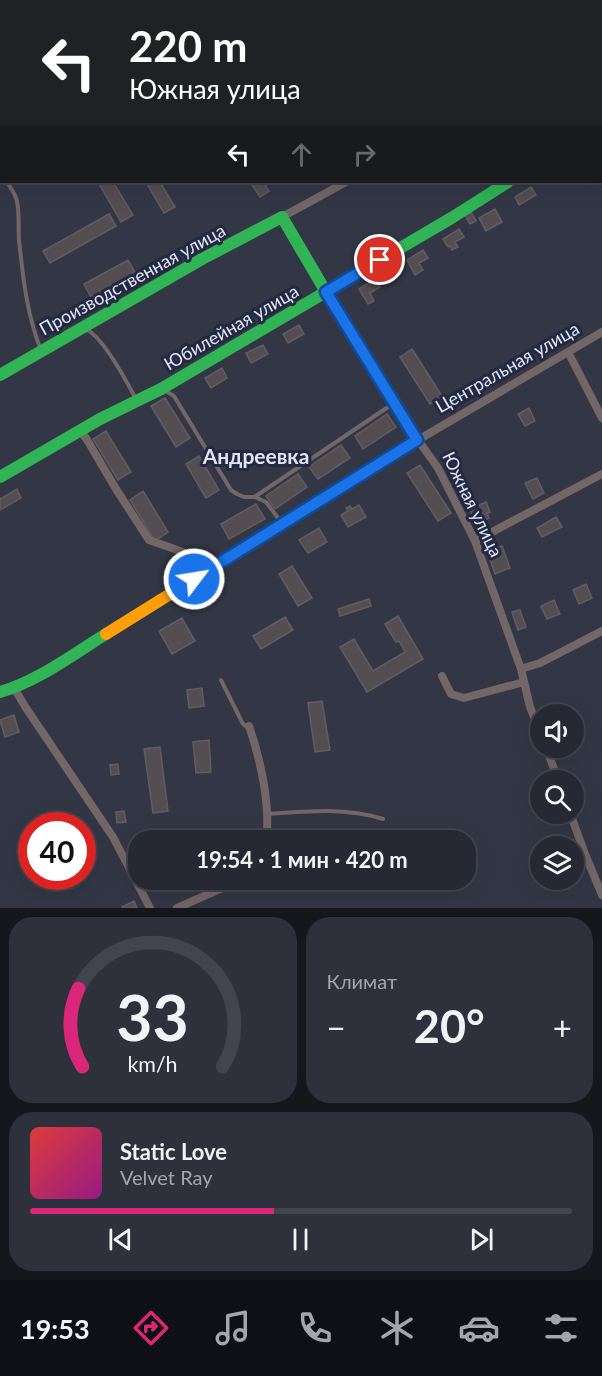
<!DOCTYPE html>
<html lang="ru">
<meta charset="utf-8">
<style>
:root{--surface:#262934;--page:#2e313c;--text:#f1f3f6;--muted:#a4a6ac;--line:#42454f;--accent:#db2777}
body{margin:0;font-family:Lato,sans-serif;background:var(--page);color:var(--text);height:100vh;display:flex;flex-direction:column;font-size:22px;white-space:nowrap}
*{box-sizing:border-box;margin:0}
p{font-size:20px;color:var(--muted)}
.icon{flex:none;width:33px;height:33px;fill:none;stroke:currentColor;stroke-width:2;stroke-linecap:round;stroke-linejoin:round}
.map{position:relative;height:908px;overflow:hidden}
.panel{display:flex;flex-direction:column;gap:9px;padding:9px;background:#15171d;flex:1}
.panel>*{flex:none}
.guide{position:absolute;left:0px;top:0px;width:603px;height:183px;box-shadow:0 6px 24px #0002,0 0 0 2px var(--line);background:#202124;color:#fff;overflow:hidden}
.controls{position:absolute;left:530px;top:704px;display:grid;gap:12px}
.controls a{display:grid;place-items:center;width:54px;height:54px;border-radius:50%;background:var(--surface);box-shadow:0 6px 24px #0002,0 0 0 2px var(--line);font-size:30px}
.speed{position:absolute;left:18px;top:812px;display:flex;gap:12px;font-size:30px;font-weight:700;text-align:center}
.speed>*{display:grid;place-content:center;width:78px;height:78px;border-radius:50%;background:var(--surface);box-shadow:0 6px 24px #0002,0 0 0 2px var(--line);line-height:1}
.speed .limit{border:9px solid #d22;background:#fff;color:#111}
.pin{position:absolute;display:grid;place-items:center;width:51px;height:51px;color:#fff;margin:-26px;border:3px solid #fff;border-radius:50%;box-shadow:0 2px 6px #0007}
.me{position:absolute;width:66px;margin:-33px;rotate:59deg;stroke-linejoin:round;filter:drop-shadow(0 0 4px #0008)}
.turn{display:flex;align-items:center;gap:21px;height:126px;padding:0 30px;font-size:27px}
.turn .icon{width:78px;height:78px;stroke-width:2.5}
.turn b{display:block;font-size:42px;line-height:51px}
.lanes{display:flex;align-items:center;height:57px;padding:0 30px;background:#0003;justify-content:center;gap:30px;direction:ltr}
.lanes .off{opacity:.35}
.big{font-size:45px;font-weight:700;line-height:1.1}
.panel .widget{flex:1;display:flex;flex-direction:column;justify-content:center;gap:9px;min-width:0;padding:0 21px;border-radius:24px;background:var(--page)}
.panel .dial{align-items:center;gap:0}
.dial svg{height:156px;overflow:visible;fill:none;stroke:var(--line);stroke-width:7;stroke-linecap:round;text-anchor:middle}
.dial text{fill:var(--text);stroke:none}
.song{display:flex;align-items:center;gap:18px}
.cover{width:72px;height:72px;border-radius:9px;background:linear-gradient(135deg,hsl(0 70% 55%),hsl(310 70% 35%))}
.played{height:6px;border-radius:3px;background:linear-gradient(90deg,var(--accent) 45%,var(--line) 45%)}
.keys{display:flex;justify-content:space-around;direction:ltr}
.heat{display:flex;justify-content:space-between;align-items:center;font-size:33px;direction:ltr}
.panel .tiles{flex:1;display:grid;gap:9px;grid-template-columns:1fr 1fr}
.widget:last-child{grid-column:span 2}
.trip{position:absolute;left:128px;top:830px;width:348px;height:60px;border-radius:24px;background:var(--surface);box-shadow:0 6px 24px #0002,0 0 0 2px var(--line);font-weight:700;line-height:60px;text-align:center}
.tabs{display:flex;height:96px;justify-content:space-around;align-items:center;background:#0f1015;color:var(--muted)}
.tabs .icon{width:42px;height:42px}
.tabs .on{color:var(--accent)}
.tabs b{font-size:27px;color:var(--text)}
.map>svg:first-child{display:block}
.building{fill:#544e52;stroke:#605d62;stroke-width:1.5}
.lines{fill:none;stroke-linecap:round;stroke-linejoin:round}
.lane{stroke:#736667;stroke-width:4}
.street{stroke:#736667;stroke-width:8}
.fast{stroke:#30b455;stroke-width:12}
.slow{stroke:#ff9f0a;stroke-width:12}
.route-casing{stroke:#114b97;stroke-width:15}
.route{stroke:#1a73e8;stroke-width:10}
.labels{text-anchor:middle;dominant-baseline:central;stroke-width:6;stroke-linejoin:round;paint-order:stroke}
.street-label{font-size:18px;fill:#e0e5f6;stroke:#222941}
.quarter-label{font-size:21px;font-weight:bold;fill:#e0e5f6;stroke:#222941}
</style>
<div class="map">
<svg width="602" height="908" viewBox="0 0 602 908">
<rect width="100%" height="100%" fill="#333745"/>
<path class="building" d="M98 182H113L133 215 121 222Z
M146 182H160L175 207 164 213Z
M250 182H263L269 191 260 197Z
M531 187 536 195 519 205 515 197Z
M495 209 502 222 486 231 479 218Z
M471 212 476 221 470 224 465 215Z
M109 214 116 226 50 263 43 251Z
M459 229 464 237 455 242 458 247 452 250 450 246 448 247 443 239Z
M423 250 428 258 419 263 423 270 415 275 407 260Z
M128 260 137 276 93 301 84 284Z
M375 279 380 287 370 293 374 301 368 304 359 289Z
M299 325 304 334 288 343 283 334Z
M263 345 268 354 251 363 246 353Z
M412 349 442 396 430 404 400 357Z
M222 368 227 378 211 388 205 378Z
M165 398 190 438 176 447 151 406Z
M529 408 535 421 525 426 518 414Z
M387 414 396 427 363 449 355 436Z
M106 431 131 472 118 480 93 439Z
M341 445 350 458 318 479 309 467Z
M199 456 219 490 206 498 186 464Z
M420 465 451 513 438 521 407 473Z
M298 474 307 487 275 509 266 496Z
M537 478 544 493 533 499 525 483Z
M17 489 21 498 0 510V499Z
M143 491 168 532 155 541 130 500Z
M486 502 490 512 487 513 489 518 476 524 470 509Z
M256 504 265 519 229 539 221 524Z
M359 505 366 517 348 527 341 515 348 511 346 508 350 506 352 509Z
M556 517 562 527 542 537 537 528Z
M319 528 327 542 308 553 299 540Z
M502 546 510 568 495 574 487 551Z
M292 566 312 598 298 606 279 574Z
M586 584 592 598 579 604 573 590Z
M369 599 371 606 340 616 338 609Z
M554 600 560 614 547 619 541 606Z
M520 610 526 627 518 630 512 612Z
M398 616 423 659 367 692 340 647 354 639 373 671 405 652 399 641 396 642 385 624Z
M285 617 293 630 261 649 253 636Z
M182 618 195 641 172 654 159 631Z
M202 688 204 706 189 708 187 690Z
M322 701 330 750 315 752 308 703Z
M14 715 19 732 5 737 0 720Z
M209 740 211 772 196 773 193 742Z
M160 747 168 811 153 813 144 749Z
M118 764 119 774 111 775 110 765Z
M124 811 126 822 117 823 116 812Z
M134 901 137 908H123L122 907Z"/>
<g class="lines">
<path class="lane" d="M516 0V2
M158 2 161 0
M0 116 2 115
M0 168 2 171
M7 182C10 187 14 192 16 198 20 208 18 228 19 240 23 277 27 316 41 350
M87 330C103 337 127 382 136 399
M164 390 174 396 231 490 237 494 244 497H255L266 502 281 522
M256 496 394 403
M221 680 243 724 248 728
M268 814C306 811 346 807 383 819"/>
<path class="street" d="M282 217 346 182
M568 352 602 418
M79 430 86 438 116 489 149 540 183 552 212 568
M475 541 602 474
M521 669 540 663 602 631
M442 676 451 694 464 698 524 682
M14 688 26 708 113 837 150 908
M249 726C260 757 271 807 266 840
M540 732 530 707 521 669 475 541 438 468 418 440 602 332
M546 747 558 780
M570 813 585 854 602 895
M177 908 229 885 238 879"/>
<path class="fast" d="M0 375 202 259 282 217 326 292 418 440 382 462
M0 477 100 419 161 389 453 217 508 182
M0 692C38 681 72 655 106 634"/>
<path class="slow" d="M106 634 382 462"/>
</g>
<g class="lines">
<g class="route-casing">
<path id="route" d="M194 579 417 440 326 292 380 260"/>
</g>
<use href="#route" class="route"/>
</g>
<g class="labels">
<g class="street-label">
<text transform="translate(132 279) rotate(-29)">Производственная улица</text>
<text transform="translate(231 327) rotate(-30)">Юбилейная улица</text>
<text transform="translate(507 367) rotate(-30)">Центральная улица</text>
<text transform="translate(473 504) rotate(64)">Южная улица</text>
</g>
<g class="quarter-label">
<text x="256" y="455">Андреевка</text>
</g>
</g>
</svg>
<div class="controls">
<a><svg class="icon" aria-label="sound" viewBox="0 0 24 24"><path d="M4 9h4l5-4v14l-5-4H4zM17 9q2 3 0 6"/></svg></a>
<a><svg class="icon" aria-label="search" viewBox="0 0 24 24"><circle cx="10" cy="10" r="6"/><path d="M15 15l6 6"/></svg></a>
<a><svg class="icon" aria-label="layers" viewBox="0 0 24 24"><path d="M12 4l9 5-9 5-9-5zM3 14l9 5 9-5"/></svg></a>
</div>
<div class="speed"><div class="limit">40</div></div>
<div class="pin" style="left:380px;top:260px;background:#d93025"><svg class="icon" aria-label="arrive" viewBox="0 0 24 24"><path d="M6 21V4h12l-3 4 3 4H6"/></svg></div>
<svg class="me" style="left:194px;top:579px" viewBox="-20 -20 40 40"><circle r="17" fill="#1a73e8" stroke="#fff" stroke-width="3"/><path d="M0-11L8 9 0 5-8 9z" fill="#fff"/></svg>
<div class="trip">19:54 · 1 мин · 420 m</div>
<div class="guide">
<div class="turn"><svg class="icon" aria-label="left" viewBox="0 0 24 24"><path d="M17 20v-9H6M10 6l-5 5 5 5"/></svg><div><b>220 m</b>Южная улица</div></div>
<div class="lanes"><svg class="icon" aria-label="left" viewBox="0 0 24 24"><path d="M17 20v-9H6M10 6l-5 5 5 5"/></svg><svg class="icon off" aria-label="ahead" viewBox="0 0 24 24"><path d="M12 20V5M6 11l6-6 6 6"/></svg><svg class="icon off" aria-label="right" viewBox="0 0 24 24"><path d="M7 20v-9h11M14 6l5 5-5 5"/></svg></div>
</div>
</div>
<section class="panel">
<div class="tiles">
<div class="widget dial"><svg viewBox="0 0 100 80">
<path d="M14 69A42 42 0 1 1 86 69"/>
<path d="M14 69A42 42 0 0 1 12 29" stroke="#db2777"/>
<text x="50" y="56" font-size="32" font-weight="700">33</text>
<text x="50" y="72" font-size="11">km/h</text>
</svg></div>
<div class="widget"><p>Климат</p>
<div class="heat"><a>−</a><b class="big">20°</b><a>+</a></div>
</div>
<div class="widget">
<div class="song"><i class="cover"></i><div><b>Static Love</b><p>Velvet Ray</p></div></div>
<div class="played"></div>
<div class="keys"><svg class="icon" aria-label="previous" viewBox="0 0 24 24"><path d="M18 5L8 12l10 7zM5 5v14"/></svg><svg class="icon" aria-label="pause" viewBox="0 0 24 24"><path d="M8 5v14M16 5v14"/></svg><svg class="icon" aria-label="next" viewBox="0 0 24 24"><path d="M6 5l10 7-10 7zM19 5v14"/></svg></div>
</div>
</div>
</section>
<nav class="tabs">
<b>19:53</b>
<svg class="icon on" aria-label="directions" viewBox="0 0 24 24"><path d="M12 3l9 9-9 9-9-9zM9 14v-3h6M13 9l2 2-2 2"/></svg>
<svg class="icon" aria-label="music" viewBox="0 0 24 24"><path d="M9 18V5l10-2v13"/><circle cx="6" cy="18" r="3"/><circle cx="16" cy="16" r="3"/></svg>
<svg class="icon" aria-label="phone" viewBox="0 0 24 24"><path d="M5 4h4l2 5-3 2q2 4 5 5l2-3 5 2v4C11 20 4 13 5 4z"/></svg>
<svg class="icon" aria-label="climate" viewBox="0 0 24 24"><path d="M12 3v18M4 7l16 10M4 17L20 7"/></svg>
<svg class="icon" aria-label="car" viewBox="0 0 24 24"><path d="M5 17H2v-5l4-1 3-4h7l3 4 3 1v5h-3M9 17h6M6 11h13"/><circle cx="7" cy="17" r="2"/><circle cx="17" cy="17" r="2"/></svg>
<svg class="icon" aria-label="filters" viewBox="0 0 24 24"><path d="M4 7h16M4 17h16"/><circle cx="9" cy="7" r="2"/><circle cx="15" cy="17" r="2"/></svg>
</nav>
